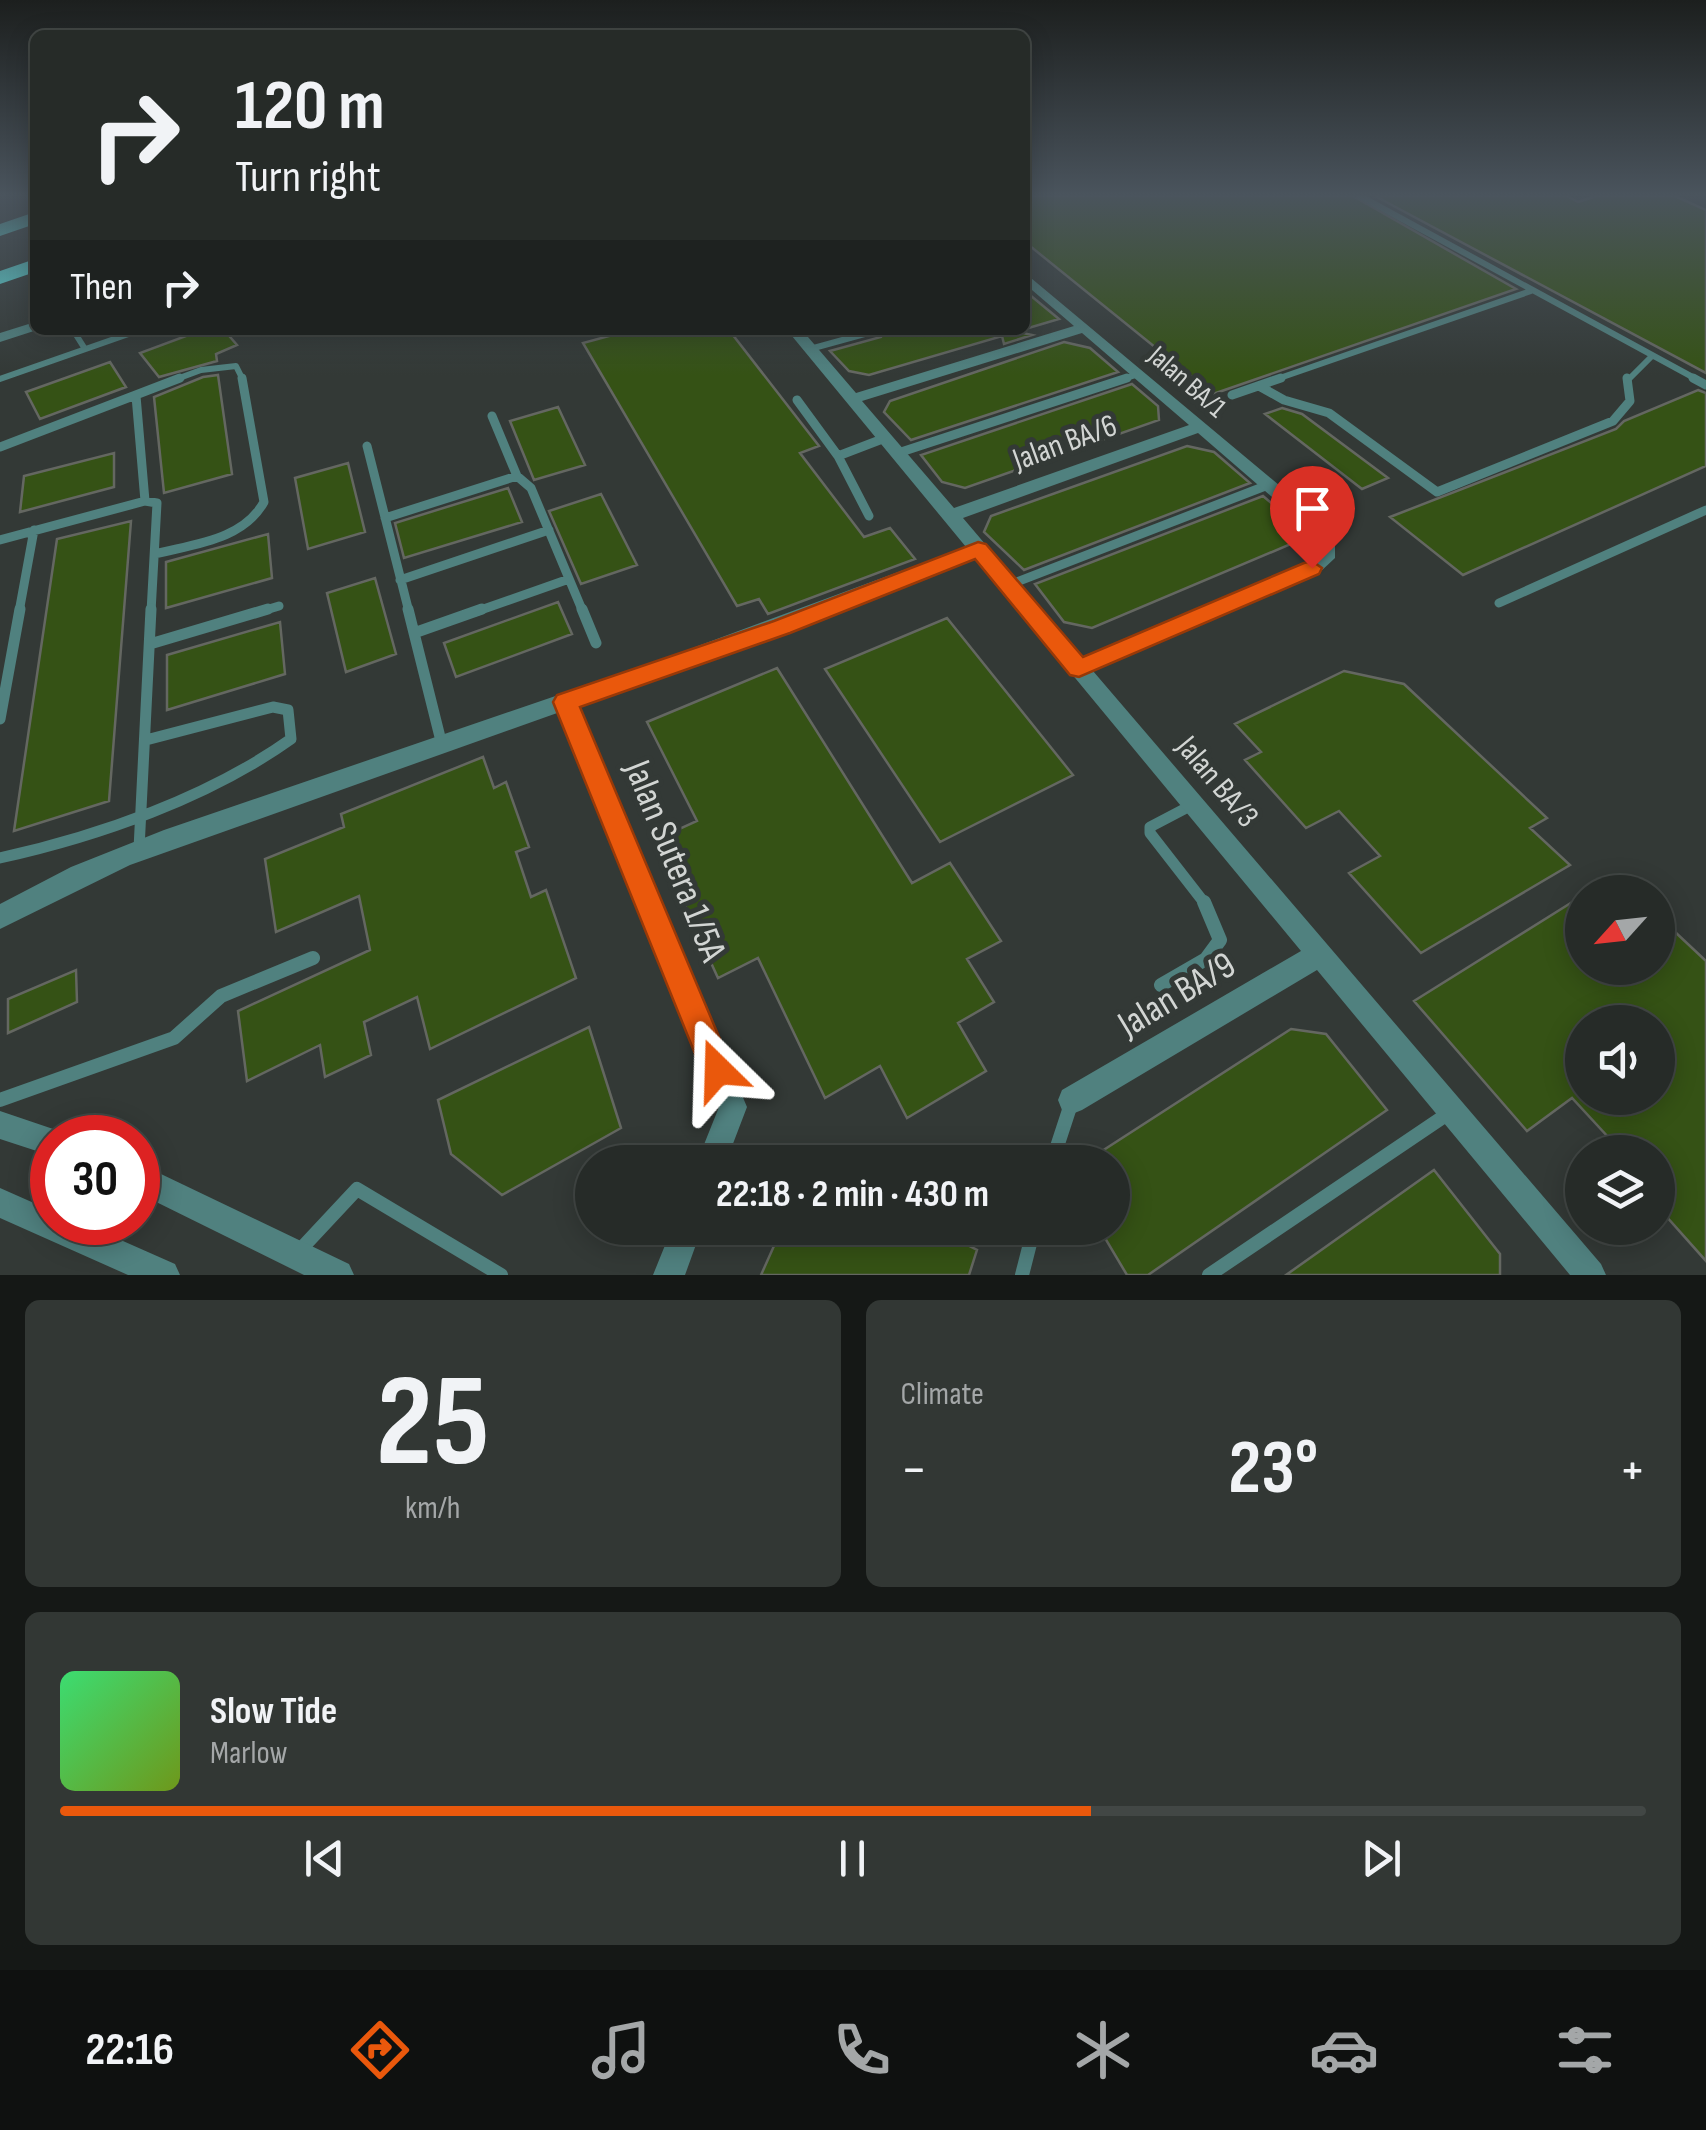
<!DOCTYPE html>
<meta charset="utf-8">
<style>
:root{--surface:#262b28;--page:#323734;--text:#f1f3f6;--muted:#a4a7a8;--line:#424745;--accent:#ea580c}
body{margin:0;font-family:"Sofia Sans Condensed",sans-serif;background:var(--page);color:var(--text);height:100vh;display:flex;flex-direction:column;font-size:38px;white-space:nowrap}
*{box-sizing:border-box;margin:0}
p{font-size:32px;color:var(--muted)}
.icon{flex:none;width:55px;height:55px;fill:none;stroke:currentColor;stroke-width:2;stroke-linecap:round;stroke-linejoin:round}
.map{position:relative;height:1275px;overflow:hidden}
.panel{display:flex;flex-direction:column;gap:25px;padding:25px;background:#151816;flex:1}
.panel>*{flex:none}
.top-card{position:absolute;left:30px;top:30px;width:1000px;height:305px;border-radius:15px;box-shadow:0 5px 25px #0003,0 0 0 2px var(--line);background:#262b28;color:var(--text);overflow:hidden}
.needle{width:65px;rotate:243deg}
.buttons{position:absolute;left:1565px;top:875px;display:grid;gap:20px}
.buttons a{display:grid;place-items:center;width:110px;height:110px;border-radius:50%;background:var(--surface);box-shadow:0 5px 25px #0003,0 0 0 2px var(--line);font-size:50px}
.speed{position:absolute;left:30px;top:1115px;display:flex;gap:20px;font-size:50px;font-weight:700;text-align:center}
.speed>*{display:grid;place-content:center;width:130px;height:130px;border-radius:50%;background:var(--surface);box-shadow:0 5px 25px #0003,0 0 0 2px var(--line);line-height:1}
.speed .limit{border:15px solid #d22;background:#fff;color:#111}
.pin{position:absolute;display:grid;place-items:center;width:85px;height:85px;color:#fff;margin:-102px -42px;border-radius:50% 50% 50% 0;rotate:-45deg;box-shadow:0 0 10px #0007}
.pin .icon{rotate:45deg}
.me{position:absolute;width:110px;margin:-55px;rotate:338deg;stroke-linejoin:round;filter:drop-shadow(0 0 8px #0008)}
.turn{display:flex;align-items:center;gap:35px;height:210px;padding:0 40px;font-size:45px}
.turn .icon{width:130px;height:130px;stroke-width:2.5}
.turn b{display:block;font-size:70px;line-height:85px}
.then{display:flex;align-items:center;height:95px;padding:0 40px;background:#0003;gap:20px;font-size:38px}
.big{font-size:75px;font-weight:700;line-height:1.1}
.panel .widget{flex:1;display:flex;flex-direction:column;justify-content:center;gap:15px;min-width:0;padding:0 35px;border-radius:15px;background:var(--page)}
.panel .dial{align-items:center;gap:0}
.dial b{font-size:130px;line-height:1}
.song{display:flex;align-items:center;gap:30px}
.cover{width:120px;height:120px;border-radius:15px;background:linear-gradient(135deg,hsl(140 70% 55%),hsl(80 70% 35%))}
.played{height:10px;border-radius:5px;background:linear-gradient(90deg,var(--accent) 65%,var(--line) 65%)}
.keys{display:flex;justify-content:space-around;direction:ltr}
.heat{display:flex;justify-content:space-between;align-items:center;font-size:55px;direction:ltr}
.panel .tiles{flex:1;display:grid;gap:25px;grid-template-columns:1fr 1fr}
.widget:last-child{grid-column:span 2}
.trip{position:absolute;left:575px;top:1145px;width:555px;height:100px;border-radius:50px;background:var(--surface);box-shadow:0 5px 25px #0003,0 0 0 2px var(--line);font-weight:700;line-height:100px;text-align:center}
.menu{display:flex;height:160px;justify-content:space-around;align-items:center;background:#0f1110;color:var(--muted)}
.menu .icon{width:70px;height:70px}
.menu .on{color:var(--accent)}
.menu b{font-size:45px;color:var(--text)}
.map>svg:first-child{display:block}
.building{fill:#355215;stroke:#646761;stroke-width:2.5;fill-rule:evenodd}
.lines{fill:none;stroke-linecap:round;stroke-linejoin:round}
.service-far3{stroke:#50817f;stroke-width:6}
.service-far2{stroke:#50817f;stroke-width:9}
.service-far1{stroke:#50817f;stroke-width:11}
.service{stroke:#50817f;stroke-width:14}
.minor{fill:#50817f;fill-rule:evenodd}
.tertiary{fill:#50817f;fill-rule:evenodd}
.motorway{fill:#5de5e2;fill-rule:evenodd}
.route{fill:#ea580c;stroke:#983908;stroke-width:2.5}
.labels{text-anchor:middle;dominant-baseline:central;stroke-width:10;stroke-linejoin:round;paint-order:stroke}
.far-street-label{font-size:28px;fill:#d2d5d3;stroke:#333936}
.street-label{font-size:32px;fill:#d2d5d3;stroke:#333936}
.near-street-label{font-size:38px;fill:#d2d5d3;stroke:#333936}
</style>
<div class="map">
<svg width="1706" height="1275" viewBox="0 0 1706 1275">
<rect width="100%" height="100%" fill="#333936"/>
<path class="building" d="M1025 196H1353L1516 289 1213 394 1025 242Z
M1375 196H1567L1578 202 1596 196H1675L1706 210V373Z
M1025 291 1059 319 1025 329Z
M202 330H224L237 345 216 354 217 361 159 377 140 353Z
M631 330H729L819 446 800 453 864 537 890 528 915 559 768 614 759 599 737 606 583 343Z
M886 330H1009L1032 335 1004 344 1002 336 869 375 849 371 830 351 881 337Z
M1064 342 1090 348 1118 372 911 440 884 412 890 401Z
M110 362 126 387 40 419 26 392Z
M218 375 232 474 164 493 154 397 203 377Z
M1132 384 1158 406 1159 420 965 488 942 482 921 455Z
M1698 390 1706 393V466L1463 575 1390 517 1616 429 1624 421Z
M558 407 585 465 534 480 510 421Z
M1282 408 1302 414 1388 478 1362 489 1265 414Z
M1187 446 1214 452 1250 483 1024 570 984 532 991 516Z
M114 453V487L20 512 24 476Z
M348 463 365 532 308 549 295 478Z
M508 488 522 522 404 558 395 523Z
M601 494 637 565 581 584 549 511Z
M1263 496 1298 526V541L1092 628 1064 622 1035 584Z
M131 521 109 801 14 831 57 539Z
M268 534 272 578 166 608V562Z
M375 578 396 654 346 672 327 593Z
M558 602 572 634 456 677 444 643Z
M947 618 1073 775 940 842 825 669Z
M280 622 285 674 167 710V655Z
M777 668 912 883 950 863 1001 941 967 959 994 1002 958 1023 986 1071 907 1118 880 1066 825 1098 758 958 718 978 655 840 697 821 647 722Z
M1344 671 1404 684 1547 818 1530 828 1570 865 1421 953 1349 873 1380 856 1339 811 1306 828 1245 760 1261 752 1235 724Z
M483 757 494 788 506 782 529 847 516 852 531 897 546 890 576 978 430 1049 417 997 364 1022 371 1055 325 1077 320 1045 247 1081 238 1011 370 950 359 896 276 932 265 859 344 827 341 814Z
M1582 896V968H1658V916L1706 961V1261L1658 1207V1152H1622L1572 1098 1527 1131 1414 1001ZM1582 1022H1658V1098H1582Z
M76 970 77 1002 8 1033V999Z
M589 1027 621 1128 502 1195 451 1154 438 1100Z
M1291 1029 1326 1034 1387 1110 1148 1275H1127L1099 1228H1112V1162H1085Z
M1434 1170 1500 1254V1275H1286Z
M782 1228H934L977 1250 969 1275H761Z"/>
<g class="lines">
<path class="service-far3" d="M1360 196 1698 380
M73 330 85 349
M810 349 879 330
M0 379 140 330
M174 380 201 370 236 366 243 380
M1120 380 1139 374
M1274 380 1531 291
M1628 380 1652 356"/>
<path class="service-far2" d="M1693 378 1706 385
M1259 386 1284 400 1329 413 1437 492 1613 421 1630 401 1627 378
M1232 395 1281 378
M136 396 145 501
M797 400 838 456 869 516
M492 416 517 476
M367 446 409 612
M0 447 180 378
M898 453 1127 378
M838 456 885 438
M385 518 517 476 531 488 583 612
M0 540 145 501 157 503 151 612
M155 554C194 544 243 540 264 502L242 378
M400 580 549 530
M1009 585 1268 485
M1499 603 1706 510
M19 612 34 530
M259 612 279 606
M475 612 569 579"/>
<path class="service-far1" d="M408 609 442 745
M582 609 596 643
M414 633 482 609
M150 644 268 609
M0 719 20 609
M1192 805 1150 827V833L1206 905
M139 849 151 609
M0 858C99 836 208 798 291 739L288 710 273 707 146 740"/>
<path class="service" d="M1161 985 1206 959 1220 940 1204 902
M0 1100 174 1038 221 996 313 958
M1052 1162 1072 1101
M300 1250 357 1189 501 1275
M1022 1275 1034 1228
M1209 1275 1449 1113"/>
<path class="minor" d="M1025 273 1322 521 1335 542V558L1319 573 1093 671 1601 1264 1606 1275H1570L1317 970 1082 1110 1072 1114 1062 1110 1058 1100 1062 1090 1301 951 975 557 578 706 747 1107 726 1162H697L719 1107 560 712 130 865 0 929V904L71 867 164 830 652 663 966 547 787 330H802L856 393 1074 326 1025 284ZM1082 333 1189 425 954 508 862 401ZM1198 433 1309 529 1317 542V555L1305 563 1082 658 963 518Z
M35 322 37 330 0 342V333Z
M672 1228H702L685 1275H653Z"/>
<path class="tertiary" d="M0 1111 62 1132 65 1138H52V1156L0 1139Z
M138 1163 349 1264 354 1275H304L138 1193Z
M0 1188 52 1211V1222H80L175 1264 180 1275H128L0 1218Z"/>
<path class="motorway" d="M35 212V224L0 236V224Z
M35 259V272L0 284V271Z"/>
</g>
<linearGradient id="sky" x2="0" y2="1"><stop stop-color="#1c1f1e"/><stop offset="0.52" stop-color="#4a545d"/><stop offset="1" stop-color="#4a545d" stop-opacity="0"/></linearGradient>
<rect width="1706" height="375" fill="url(#sky)"/>
<path class="route" d="M978 542 986 544 1083 657 1304 563 1312 561 1322 568 1319 574 1079 677 1070 675 975 559 790 633 580 707 733 1070 729 1081 718 1086 706 1081 553 702 557 695 774 621Z"/>
<g class="labels">
<g class="far-street-label">
<text transform="translate(1187 382) rotate(41)">Jalan BA/1</text>
</g>
<g class="street-label">
<text transform="translate(1065 443) rotate(-20)">Jalan BA/6</text>
<text transform="translate(1217 782) rotate(50)">Jalan BA/3</text>
</g>
<g class="near-street-label">
<text transform="translate(675 861) rotate(68)">Jalan Sutera 1/5A</text>
<text transform="translate(1177 995) rotate(-31)">Jalan BA/9</text>
</g>
</g>
</svg>
<div class="buttons">
<a><svg class="needle" viewBox="-14 -14 28 28"><path d="M0-13l5 13h-10z" fill="#e53935"/><path d="M0 13l5-13h-10z" fill="#a4a7a8"/></svg></a>
<a><svg class="icon" aria-label="sound" viewBox="0 0 24 24"><path d="M4 9h4l5-4v14l-5-4H4zM17 9q2 3 0 6"/></svg></a>
<a><svg class="icon" aria-label="layers" viewBox="0 0 24 24"><path d="M12 4l9 5-9 5-9-5zM3 14l9 5 9-5"/></svg></a>
</div>
<div class="speed"><div class="limit">30</div></div>
<div class="pin" style="left:1312px;top:568px;background:#d93025"><svg class="icon" aria-label="arrive" viewBox="0 0 24 24"><path d="M6 21V4h12l-3 4 3 4H6"/></svg></div>
<svg class="me" style="left:718px;top:1070px" viewBox="-20 -20 40 40"><path d="M0-17L14 15 0 8-14 15z" fill="#ea580c" stroke="#fff" stroke-width="4"/></svg>
<div class="trip">22:18 · 2 min · 430 m</div>
<div class="top-card">
<div class="turn"><svg class="icon" aria-label="right" viewBox="0 0 24 24"><path d="M7 20v-9h11M14 6l5 5-5 5"/></svg><div><b>120 m</b>Turn right</div></div>
<div class="then">Then<svg class="icon" aria-label="right" viewBox="0 0 24 24"><path d="M7 20v-9h11M14 6l5 5-5 5"/></svg></div>
</div>
</div>
<section class="panel">
<div class="tiles">
<div class="widget dial"><b>25</b><p>km/h</p></div>
<div class="widget"><p>Climate</p>
<div class="heat"><a>−</a><b class="big">23°</b><a>+</a></div>
</div>
<div class="widget">
<div class="song"><i class="cover"></i><div><b>Slow Tide</b><p>Marlow</p></div></div>
<div class="played"></div>
<div class="keys"><svg class="icon" aria-label="previous" viewBox="0 0 24 24"><path d="M18 5L8 12l10 7zM5 5v14"/></svg><svg class="icon" aria-label="pause" viewBox="0 0 24 24"><path d="M8 5v14M16 5v14"/></svg><svg class="icon" aria-label="next" viewBox="0 0 24 24"><path d="M6 5l10 7-10 7zM19 5v14"/></svg></div>
</div>
</div>
</section>
<nav class="menu">
<b>22:16</b>
<svg class="icon on" aria-label="directions" viewBox="0 0 24 24"><path d="M12 3l9 9-9 9-9-9zM9 14v-3h6M13 9l2 2-2 2"/></svg>
<svg class="icon" aria-label="music" viewBox="0 0 24 24"><path d="M9 18V5l10-2v13"/><circle cx="6" cy="18" r="3"/><circle cx="16" cy="16" r="3"/></svg>
<svg class="icon" aria-label="phone" viewBox="0 0 24 24"><path d="M5 4h4l2 5-3 2q2 4 5 5l2-3 5 2v4C11 20 4 13 5 4z"/></svg>
<svg class="icon" aria-label="climate" viewBox="0 0 24 24"><path d="M12 3v18M4 7l16 10M4 17L20 7"/></svg>
<svg class="icon" aria-label="car" viewBox="0 0 24 24"><path d="M5 17H2v-5l4-1 3-4h7l3 4 3 1v5h-3M9 17h6M6 11h13"/><circle cx="7" cy="17" r="2"/><circle cx="17" cy="17" r="2"/></svg>
<svg class="icon" aria-label="filters" viewBox="0 0 24 24"><path d="M4 7h16M4 17h16"/><circle cx="9" cy="7" r="2"/><circle cx="15" cy="17" r="2"/></svg>
</nav>
